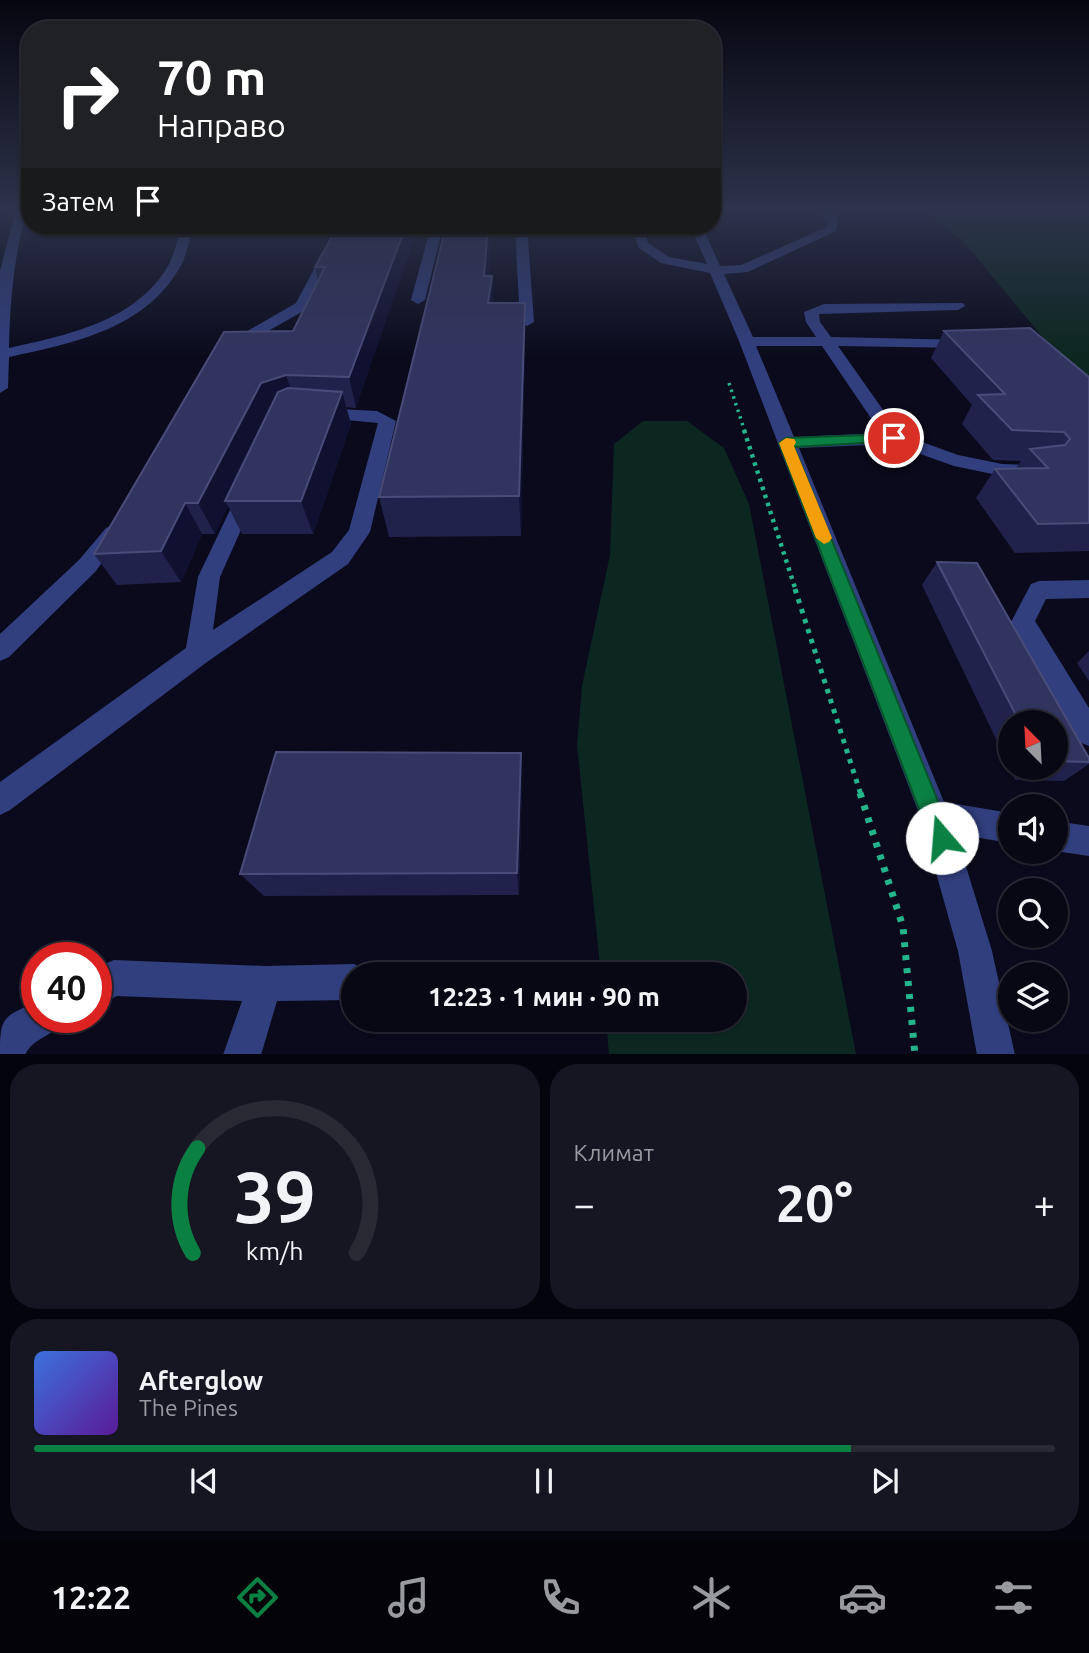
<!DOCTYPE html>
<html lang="ru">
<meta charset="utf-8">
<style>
:root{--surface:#080815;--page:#161622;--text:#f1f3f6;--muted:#989aa0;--line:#292934;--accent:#0b8043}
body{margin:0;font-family:Ubuntu,sans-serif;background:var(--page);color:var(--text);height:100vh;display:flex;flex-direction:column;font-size:26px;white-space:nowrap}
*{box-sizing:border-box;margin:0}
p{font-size:23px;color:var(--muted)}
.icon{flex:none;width:38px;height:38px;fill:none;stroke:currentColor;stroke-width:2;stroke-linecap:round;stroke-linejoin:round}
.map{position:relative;height:1054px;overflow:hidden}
.side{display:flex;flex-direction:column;gap:10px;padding:10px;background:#04040c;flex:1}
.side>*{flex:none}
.top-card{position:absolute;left:21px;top:21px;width:700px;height:214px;border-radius:28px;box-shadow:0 2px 5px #0004,0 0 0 2px var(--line);background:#202124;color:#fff;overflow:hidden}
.needle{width:46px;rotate:336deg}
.fabs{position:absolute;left:998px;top:710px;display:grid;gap:14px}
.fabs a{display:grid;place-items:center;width:70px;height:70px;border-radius:50%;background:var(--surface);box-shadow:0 2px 5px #0004,0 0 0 2px var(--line);font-size:35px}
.speed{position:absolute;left:21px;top:942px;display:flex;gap:14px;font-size:35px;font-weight:700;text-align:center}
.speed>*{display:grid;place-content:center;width:91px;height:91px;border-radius:50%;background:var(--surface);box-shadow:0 2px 5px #0004,0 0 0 2px var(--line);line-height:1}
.speed .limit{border:10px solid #d22;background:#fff;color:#111}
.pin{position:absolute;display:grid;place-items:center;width:60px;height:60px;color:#fff;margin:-30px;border:4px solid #fff;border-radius:50%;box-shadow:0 2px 7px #0007}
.me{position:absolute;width:77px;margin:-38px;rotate:342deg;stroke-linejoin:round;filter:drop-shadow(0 0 5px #0008)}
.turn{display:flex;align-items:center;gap:24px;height:147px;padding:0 21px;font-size:32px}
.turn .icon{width:91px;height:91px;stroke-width:2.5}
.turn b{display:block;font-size:49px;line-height:60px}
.then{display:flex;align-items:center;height:66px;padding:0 21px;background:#0003;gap:14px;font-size:26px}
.big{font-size:52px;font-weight:700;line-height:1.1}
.side .widget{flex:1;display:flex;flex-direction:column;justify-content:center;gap:10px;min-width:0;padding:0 24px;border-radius:28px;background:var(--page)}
.side .dial{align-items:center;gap:0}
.dial svg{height:182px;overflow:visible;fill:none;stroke:var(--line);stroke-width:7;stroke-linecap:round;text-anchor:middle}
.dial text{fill:var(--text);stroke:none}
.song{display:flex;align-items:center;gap:21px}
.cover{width:84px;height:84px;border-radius:10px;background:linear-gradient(135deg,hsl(220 70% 55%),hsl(270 70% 35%))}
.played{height:7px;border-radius:4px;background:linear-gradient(90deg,var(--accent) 80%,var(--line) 80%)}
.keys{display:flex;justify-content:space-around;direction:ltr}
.heat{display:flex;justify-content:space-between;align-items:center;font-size:38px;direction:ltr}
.side .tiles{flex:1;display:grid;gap:10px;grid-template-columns:1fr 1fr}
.widget:last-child{grid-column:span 2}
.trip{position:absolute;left:341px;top:962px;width:406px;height:70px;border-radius:35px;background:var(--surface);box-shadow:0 2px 5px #0004,0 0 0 2px var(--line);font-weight:700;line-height:70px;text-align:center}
.tabs{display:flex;height:112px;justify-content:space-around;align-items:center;background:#030308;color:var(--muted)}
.tabs .icon{width:49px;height:49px}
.tabs .on{color:var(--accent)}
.tabs b{font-size:32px;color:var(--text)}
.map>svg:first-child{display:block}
.green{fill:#0c2720}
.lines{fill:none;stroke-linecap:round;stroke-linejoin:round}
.path-far3{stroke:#23b58c;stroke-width:3.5;stroke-dasharray:2.5 4.5;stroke-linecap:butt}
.path-far2{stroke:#23b58c;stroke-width:4.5;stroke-dasharray:3.5 5;stroke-linecap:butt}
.path-far1{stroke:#23b58c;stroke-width:5;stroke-dasharray:4.5 6;stroke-linecap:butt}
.path{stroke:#23b58c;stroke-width:7;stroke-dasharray:5 8;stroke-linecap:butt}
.minor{fill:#313f7f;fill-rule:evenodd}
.wall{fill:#20224c}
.shaded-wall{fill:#101131}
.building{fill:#323460;stroke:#494c79;stroke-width:2}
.route{fill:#0b8043;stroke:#07532c;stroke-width:2}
.slow{fill:#f59e0b}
</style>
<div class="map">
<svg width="1089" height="1055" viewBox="0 0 1089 1055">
<rect width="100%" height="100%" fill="#0a0a1c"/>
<path class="green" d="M921 209H1089V383L1055 352 962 240Z
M643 421H687L724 448 749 504 856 1054H609L606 1020H735V975H601L577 745 582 686 610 555 614 444Z"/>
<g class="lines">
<path class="path-far3" d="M729 383 745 432"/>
<path class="path-far2" d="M744 430 796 591"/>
<path class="path-far1" d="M795 589 861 795"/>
<path class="path" d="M860 793 903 927 915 1055"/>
<path class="minor" d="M16 209H27C14 256 10 300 9 348 67 335 135 322 168 266 175 254 177 239 182 226H194C189 239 187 255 180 267 145 329 74 343 9 357L8 388 0 393V271Z
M816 209H828L838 219 836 231 748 272 724 274 753 337H816L806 322 804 312 824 304 963 303 965 306 958 310 819 314 820 322 831 337 970 340 973 343 970 346 965 348 838 346 900 434 958 455 1002 464 1031 465 1034 469 1031 473 1002 476 954 466 892 444 799 448 944 802 1010 813V843L956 834 992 951 1015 1055H977L958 951 920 816 739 341 710 273 661 263 639 248 631 226H643L648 243 669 257 707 264 690 226H702L720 266 741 265 827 227 828 222ZM756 346H822L881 433 794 437Z
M337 226H349L307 309 240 347H230L227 344 230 341 296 303Z
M431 226H443L425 300 418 304 411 300Z
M515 226H527L534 322 527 326 520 322Z
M320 408 377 411 396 421 370 532 348 564 207 662 10 810 0 815V782L186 648 198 577 240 489H254L257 494 220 577 213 630 332 552 349 530 378 423 314 417 311 413Z
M113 525 120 528 124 533 95 572 9 657 0 661V634L79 560 106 528Z
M1089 580V598L1046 599 1035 621 1089 708V746L1079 742 1011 622 1031 584 1039 581Z
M1055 821 1089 826V856L1055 851Z
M114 960 265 966 354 964 366 970 369 975H354V1000L277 1001 261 1055H223L242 1001 117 996 96 1006V968Z
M37 1002V1017H63C55 1039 34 1035 25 1055H0C0 1017 2 1017 37 1002Z"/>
</g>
<path class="wall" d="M338 226 356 408 346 407 351 424 313 534H242L228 506 215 534H202L181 582 117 585 94 554 293 331 318 281 315 267Z
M489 276H492L493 303H525V339L521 536 389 537 379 497Z
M944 331 1089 377V551L1015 553 976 498 995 469 1016 468 1021 461 993 460 962 424 972 405 931 358Z
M937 562 1089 758V764L1064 781 1015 780 1010 768H1055V723H1010V768L922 585Z
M1089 651V681L1077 663Z
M521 753 522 780 519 895 264 896 240 874Z"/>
<path class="shaded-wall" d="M406 226H419L356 408 349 377Z
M488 226H493L487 311 484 276Z
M492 276 494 311 488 303Z
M525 303V339L521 536 519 496Z
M286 375 296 405 225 501 228 506 215 534 198 503 261 383Z
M342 392 351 424 313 534 301 501Z
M185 503 202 534 181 582 161 551Z
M521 753 522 780 519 895 517 873Z"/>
<path class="building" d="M338 226H406L349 377 286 375 261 383 198 503H185L161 551 94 554 224 332 293 331 325 267H315Z
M446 226H488L484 276H492L488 303H525L519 496 379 497Z
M1030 328 1089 377V523L1038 524 995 469 1048 468 1030 449 1065 445 1070 439 1064 432 1012 430 978 395 1005 394 944 331Z
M288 388 342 392 301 501H225L278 392Z
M937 562 977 563 1089 758V762L1055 761V723H1020Z
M276 752 521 753 517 873 240 874Z"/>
<linearGradient id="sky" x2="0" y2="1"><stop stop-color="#06060f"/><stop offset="0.59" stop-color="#2d334b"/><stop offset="1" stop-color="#2d334b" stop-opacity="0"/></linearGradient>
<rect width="1089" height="356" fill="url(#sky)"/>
<path class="route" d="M894 434 901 438 899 441 794 447 953 838 950 847 942 850 933 847 930 838 779 443 786 438Z"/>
<path class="slow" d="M786 438 794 439 796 442 794 446 832 538 829 542 824 544 816 538 779 443Z"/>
</svg>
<div class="fabs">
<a><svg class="needle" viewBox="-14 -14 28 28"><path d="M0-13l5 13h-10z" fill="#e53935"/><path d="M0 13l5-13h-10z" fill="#989aa0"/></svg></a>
<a><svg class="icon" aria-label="sound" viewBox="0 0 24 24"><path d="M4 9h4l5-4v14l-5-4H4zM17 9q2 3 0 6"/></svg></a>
<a><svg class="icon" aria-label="search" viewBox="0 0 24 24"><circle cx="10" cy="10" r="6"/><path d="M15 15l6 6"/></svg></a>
<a><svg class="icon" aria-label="layers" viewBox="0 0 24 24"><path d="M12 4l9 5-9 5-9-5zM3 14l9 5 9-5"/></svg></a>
</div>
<div class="speed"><div class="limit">40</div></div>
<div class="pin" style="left:894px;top:438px;background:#d93025"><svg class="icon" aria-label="arrive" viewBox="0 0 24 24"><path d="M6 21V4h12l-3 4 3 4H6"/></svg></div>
<svg class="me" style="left:942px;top:838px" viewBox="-20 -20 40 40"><circle r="19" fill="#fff"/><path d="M0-13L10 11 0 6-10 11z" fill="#0b8043"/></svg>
<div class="trip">12:23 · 1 мин · 90 m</div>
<div class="top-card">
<div class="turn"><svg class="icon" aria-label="right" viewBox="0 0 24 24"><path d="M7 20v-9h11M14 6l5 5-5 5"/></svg><div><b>70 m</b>Направо</div></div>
<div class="then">Затем<svg class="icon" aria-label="arrive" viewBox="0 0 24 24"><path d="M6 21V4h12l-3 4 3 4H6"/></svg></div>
</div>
</div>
<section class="side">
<div class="tiles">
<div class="widget dial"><svg viewBox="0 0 100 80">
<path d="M14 69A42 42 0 1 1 86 69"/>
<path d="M14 69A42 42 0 0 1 16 23" stroke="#0b8043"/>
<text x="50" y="56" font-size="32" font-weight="700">39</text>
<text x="50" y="72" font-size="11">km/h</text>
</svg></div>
<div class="widget"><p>Климат</p>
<div class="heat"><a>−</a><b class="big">20°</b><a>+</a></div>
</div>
<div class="widget">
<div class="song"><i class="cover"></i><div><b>Afterglow</b><p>The Pines</p></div></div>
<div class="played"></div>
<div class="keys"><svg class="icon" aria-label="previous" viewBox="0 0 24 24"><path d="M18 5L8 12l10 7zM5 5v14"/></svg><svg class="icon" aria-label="pause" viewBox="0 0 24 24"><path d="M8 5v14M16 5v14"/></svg><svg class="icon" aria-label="next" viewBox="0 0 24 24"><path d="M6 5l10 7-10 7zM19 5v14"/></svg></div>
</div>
</div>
</section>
<nav class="tabs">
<b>12:22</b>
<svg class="icon on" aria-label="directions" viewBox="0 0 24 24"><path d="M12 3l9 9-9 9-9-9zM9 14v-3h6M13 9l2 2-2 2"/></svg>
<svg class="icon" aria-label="music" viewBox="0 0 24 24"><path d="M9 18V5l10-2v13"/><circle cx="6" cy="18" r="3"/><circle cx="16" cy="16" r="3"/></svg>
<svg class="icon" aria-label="phone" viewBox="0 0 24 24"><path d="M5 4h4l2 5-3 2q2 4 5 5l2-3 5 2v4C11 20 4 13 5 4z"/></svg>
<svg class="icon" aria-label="climate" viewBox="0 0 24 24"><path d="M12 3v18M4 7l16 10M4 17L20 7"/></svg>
<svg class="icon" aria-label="car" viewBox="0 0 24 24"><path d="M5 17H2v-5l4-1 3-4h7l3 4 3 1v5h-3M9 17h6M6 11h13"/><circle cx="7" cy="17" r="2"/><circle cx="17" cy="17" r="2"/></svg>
<svg class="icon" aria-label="filters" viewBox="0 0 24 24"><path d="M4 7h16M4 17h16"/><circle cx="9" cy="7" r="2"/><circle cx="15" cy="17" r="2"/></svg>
</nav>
